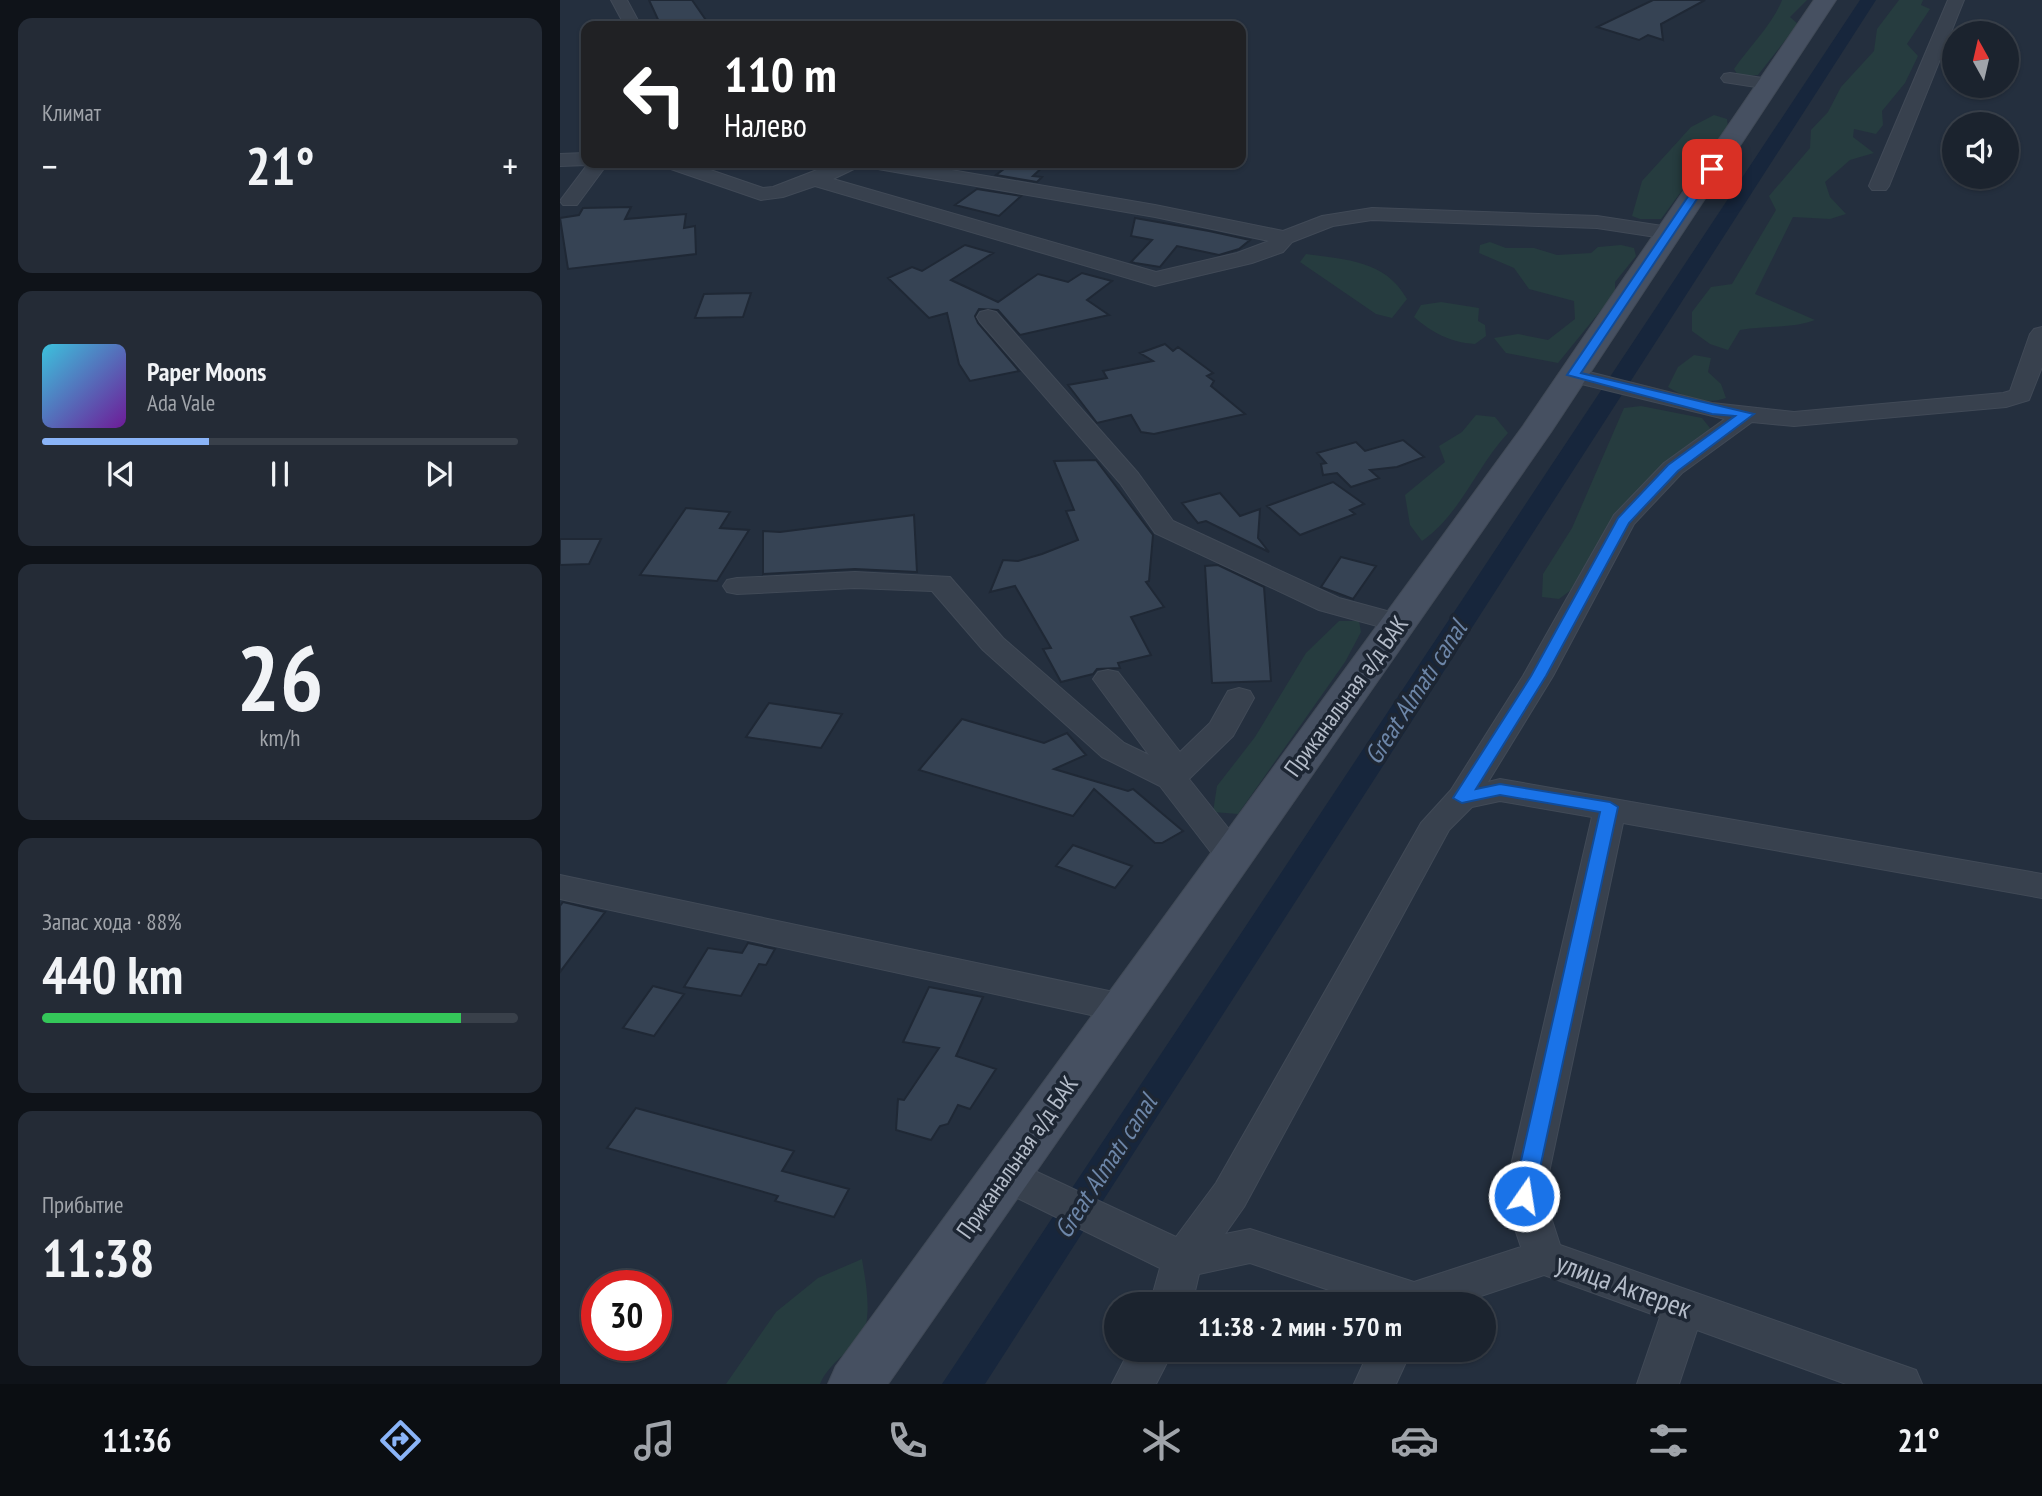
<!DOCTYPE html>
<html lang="ru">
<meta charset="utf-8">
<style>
:root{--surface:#1b232e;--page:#242b36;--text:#f1f3f6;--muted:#a0a4aa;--line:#39404a;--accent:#8ab4f8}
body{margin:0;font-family:"PT Sans Narrow",sans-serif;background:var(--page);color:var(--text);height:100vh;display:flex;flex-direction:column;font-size:26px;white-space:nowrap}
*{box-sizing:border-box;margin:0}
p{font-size:23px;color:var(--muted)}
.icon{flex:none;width:38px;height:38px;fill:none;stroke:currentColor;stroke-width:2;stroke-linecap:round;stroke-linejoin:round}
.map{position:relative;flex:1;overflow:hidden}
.panel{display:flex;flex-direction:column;gap:18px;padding:18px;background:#0f1319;width:560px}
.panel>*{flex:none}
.guide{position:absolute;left:21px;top:21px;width:665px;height:147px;border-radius:14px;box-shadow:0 2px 5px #0004,0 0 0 2px var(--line);background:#202124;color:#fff;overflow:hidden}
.needle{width:46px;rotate:352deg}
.fabs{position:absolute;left:1382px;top:21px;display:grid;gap:14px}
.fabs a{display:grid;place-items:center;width:77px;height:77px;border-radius:50%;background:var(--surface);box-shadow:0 2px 5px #0004,0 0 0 2px var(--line);font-size:35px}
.speed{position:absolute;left:21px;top:1270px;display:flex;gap:14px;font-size:35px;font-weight:700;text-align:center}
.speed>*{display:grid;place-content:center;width:91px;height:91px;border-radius:50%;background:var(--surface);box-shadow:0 2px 5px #0004,0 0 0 2px var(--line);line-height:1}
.speed .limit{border:10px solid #d22;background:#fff;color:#111}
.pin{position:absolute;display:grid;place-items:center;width:60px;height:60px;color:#fff;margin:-30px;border-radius:14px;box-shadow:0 4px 10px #0006}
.me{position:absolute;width:77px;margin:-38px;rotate:13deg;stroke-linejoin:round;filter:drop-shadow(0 0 5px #0008)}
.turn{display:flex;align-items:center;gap:24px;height:147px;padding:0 28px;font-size:32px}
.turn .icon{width:91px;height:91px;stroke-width:2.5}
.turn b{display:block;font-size:49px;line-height:60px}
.big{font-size:52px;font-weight:700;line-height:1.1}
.panel .tile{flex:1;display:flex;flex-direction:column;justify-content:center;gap:10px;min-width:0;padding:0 24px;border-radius:14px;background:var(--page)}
.panel .dial{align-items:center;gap:0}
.dial b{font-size:91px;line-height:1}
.song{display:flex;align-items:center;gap:21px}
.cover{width:84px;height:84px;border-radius:10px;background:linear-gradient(135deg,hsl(190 70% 55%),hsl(280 70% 35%))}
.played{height:7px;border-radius:4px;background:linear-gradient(90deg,var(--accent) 35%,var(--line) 35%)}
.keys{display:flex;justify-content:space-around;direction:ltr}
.heat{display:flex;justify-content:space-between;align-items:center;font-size:38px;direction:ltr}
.charge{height:10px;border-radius:5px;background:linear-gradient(90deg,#34c759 88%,var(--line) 0)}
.trip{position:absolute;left:544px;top:1292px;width:392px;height:70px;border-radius:35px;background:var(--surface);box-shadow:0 2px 5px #0004,0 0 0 2px var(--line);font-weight:700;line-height:70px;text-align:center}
.tabs{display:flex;height:112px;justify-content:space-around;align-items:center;background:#0b0e12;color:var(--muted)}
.tabs .icon{width:49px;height:49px}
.tabs .active{color:var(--accent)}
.tabs b{font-size:32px;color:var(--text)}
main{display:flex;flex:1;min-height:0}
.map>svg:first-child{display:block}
.green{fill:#263c3f}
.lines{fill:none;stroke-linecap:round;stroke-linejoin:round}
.canal{fill:#17263c;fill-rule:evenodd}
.building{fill:#364354;stroke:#1f2835;stroke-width:2}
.street-casing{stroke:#414a57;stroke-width:2}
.secondary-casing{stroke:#414a57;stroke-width:2}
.street{fill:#38414e;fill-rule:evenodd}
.secondary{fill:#465061;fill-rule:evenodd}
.route{fill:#1a73e8;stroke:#114b97;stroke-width:2}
.labels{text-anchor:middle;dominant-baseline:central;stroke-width:7;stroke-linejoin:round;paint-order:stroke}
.street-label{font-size:24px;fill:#b4bcc9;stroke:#1d2633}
.water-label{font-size:26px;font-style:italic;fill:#6d86a8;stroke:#1d2633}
.near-street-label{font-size:28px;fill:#b4bcc9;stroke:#1d2633}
</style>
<main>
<section class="panel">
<div class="tile"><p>Климат</p>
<div class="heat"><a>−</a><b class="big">21°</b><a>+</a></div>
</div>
<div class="tile">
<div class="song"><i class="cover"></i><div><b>Paper Moons</b><p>Ada Vale</p></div></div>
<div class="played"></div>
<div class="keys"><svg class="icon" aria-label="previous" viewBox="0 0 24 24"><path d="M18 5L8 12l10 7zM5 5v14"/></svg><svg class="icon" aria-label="pause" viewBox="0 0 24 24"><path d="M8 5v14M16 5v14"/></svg><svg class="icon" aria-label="next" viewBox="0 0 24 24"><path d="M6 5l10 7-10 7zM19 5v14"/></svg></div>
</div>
<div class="tile dial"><b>26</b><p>km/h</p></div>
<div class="tile"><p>Запас хода · 88%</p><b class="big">440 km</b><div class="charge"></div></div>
<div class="tile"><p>Прибытие</p><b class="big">11:38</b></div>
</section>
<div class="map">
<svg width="1482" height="1384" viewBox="0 0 1482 1384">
<rect width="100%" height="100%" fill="#242f3e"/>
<path class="green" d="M1222 0H1247L1230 17 1238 24 1198 75 1179 77 1174 69C1189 47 1213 24 1222 0Z
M1339 0H1363L1361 5 1370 9 1347 44 1358 56 1345 83 1322 111 1323 125 1316 134 1294 129 1293 137 1314 153 1290 160 1265 182 1270 197 1286 214 1270 219 1233 217 1195 294 1255 320C1232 329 1205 325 1180 330L1168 350 1150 344 1132 331V312L1151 287 1172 284 1216 210 1209 196 1250 148 1251 130 1268 112 1281 87 1314 51 1317 29Z
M1154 115 1167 119 1168 128 1101 219H1080L1072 216 1082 181 1131 127Z
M930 242 946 248H974L997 255 1031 253 1038 247 1061 245 1074 248 1076 256 1055 282V293L998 363 946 353 934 338 958 334 988 340 1015 319 1014 301 969 289 954 268 919 253 920 245Z
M746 254C787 260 825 260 847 299L832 318 816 314 740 262Z
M881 302 919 308 918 321 925 325 926 336 915 344C889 342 873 333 854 317L861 305Z
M1134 355 1151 358 1148 372 1161 384 1166 398C1146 405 1125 398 1108 387L1118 367Z
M1081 406 1142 418 1150 428 1146 439 1027 578 999 599 982 597 983 574 1012 528 1064 408Z
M916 415 935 417 948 433C916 467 901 514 862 541L850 525 845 495 885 462 879 446 902 432Z
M779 621H799L801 632 785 662 678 814 653 812 657 786 695 737 746 653Z
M302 1259C305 1278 313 1317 302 1334 289 1353 269 1363 260 1384H166L216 1312 258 1278Z"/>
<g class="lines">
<path class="canal" d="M1300 0H1316L425 1384H382Z"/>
</g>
<path class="building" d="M89 0H132L150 26H101Z
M1093 0H1145L1101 24 1103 40 1088 35 1079 40 1037 27Z
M452 163H487L473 176 482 177 477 182 436 175Z
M417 189 461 196 439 216 395 205Z
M71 207 65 219 126 214 124 228 135 226 136 254 8 269 0 218 19 215 23 208Z
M575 218 649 231 690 240 679 249 659 255 617 246 600 267 575 263 571 262 592 240 571 236Z
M405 245 433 253 391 280 438 302 478 274 508 282 522 273 552 281 527 300 549 315 460 335 438 310 419 309 415 316 418 323 459 371 410 381 399 364 387 313 369 318 328 278 352 267 362 271Z
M191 293 183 317 135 318 144 294Z
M605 344 613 351 618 347 653 373 647 376 654 381 651 386 685 414 594 434 581 432 571 415 537 423 508 385 547 378 543 371 593 361 580 353Z
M843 440 864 457 837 467 810 470 819 478 791 487 777 473 763 475 761 464 766 463 757 453 796 442 805 451Z
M536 460 593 535 589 581 586 582 604 607 571 617 591 655 558 663 560 668 537 669 533 674 501 682 483 649 491 648 455 586 430 592 443 560 458 561 482 554 518 540 506 511 514 510 494 461Z
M773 482 804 504 790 510 795 514 740 535 707 506Z
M660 493 680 516 700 509 698 538 709 552 646 521 638 523 622 503Z
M126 508 170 512 160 528 189 530 157 581 80 575Z
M354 515 357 572 295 569 203 574V531L220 532Z
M0 539H41L29 564 0 565Z
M781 557 816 566 793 599 761 587Z
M658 565 704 587 711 681 652 683 645 566Z
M209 703 282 714 261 748 186 737Z
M402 719 484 743 507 733 526 755 494 769 568 791 573 789 623 831 602 843H595L534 789 513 816 359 770Z
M513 845 572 866 555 888 496 866Z
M3 902 45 912 0 972V906Z
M188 943 215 949 206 965 199 964 181 996 124 987 148 948 182 953Z
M93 986 124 994 94 1036 63 1028Z
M369 987 423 997 396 1056 436 1069 410 1109 398 1105 388 1124 380 1126 371 1140 336 1130 338 1099 344 1100 379 1048 343 1042Z
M76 1108 234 1151 222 1171 289 1189 274 1217 215 1201 218 1196 47 1148Z"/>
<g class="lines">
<g class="street-casing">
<path id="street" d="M51 0H67L81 26H65Z
M1388 0H1404L1329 186 1326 190H1312L1309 186Z
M1170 73 1209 79 1218 84 1209 89 1164 82 1161 78 1164 74Z
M26 153V163H48L17 205H3L0 201 27 165 0 166V154Z
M102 163H130L203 188 213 187 275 163H301L298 167 273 179 596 272 677 253 709 241 595 217 318 169 308 163H351L595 205 723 231 762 216 812 208 1037 216 1109 227 1120 233 1109 239 1037 228 812 220 773 226 732 242 723 252 692 263 595 286 255 186 223 197 201 200 105 167Z
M428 310 436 312 578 473 613 521 779 598 849 617 853 623 849 629 839 632 759 610 595 533 560 483 420 322 417 317 420 312Z
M1482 327V367L1469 400 1446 407 1234 426 1192 422 1122 473 1074 524 993 676 928 782 940 779 1482 874V898L1063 823 984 1196 1000 1245 1356 1370 1362 1384H1286L1137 1330 1119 1384H1077L1100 1317 984 1275 897 1304H810L690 1263 639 1274 632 1304H590L600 1268 431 1185 426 1173 431 1161 445 1157 616 1237 656 1183 861 823 891 790 963 676 1054 515 1104 463 1165 419 1005 380 1001 375 1005 370 1013 368 1152 403 1234 412 1443 393 1450 391 1470 334 1474 329ZM940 801 1032 817 944 1196 961 1247 854 1282 690 1229 665 1234 684 1207 889 830 912 807Z
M295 572 390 577 443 638 564 743 589 755 533 679 538 672 548 670 558 672 620 752 650 723 668 691 679 688 690 691 694 698 673 736 629 779 684 848 688 856 684 864 672 868 660 864 600 786 542 757 423 650 372 591 295 588 177 594 167 592 163 586 167 580 177 578Z
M0 875 563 994 576 998 581 1008 576 1018 563 1022 0 899Z
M570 1349H614L596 1384H552Z
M810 1349H852L836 1384H794Z"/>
</g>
<g class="secondary-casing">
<path id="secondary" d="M1254 0H1276L991 432 328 1384H268L276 1366 963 426Z"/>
</g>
<use href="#street" class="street"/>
<use href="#secondary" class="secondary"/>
</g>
<path class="route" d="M1148 167 1157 169 1021 373 1194 414 1118 471 1069 523 986 676 916 789 940 784 1050 802 1058 807 974 1196 971 1202 964 1205 956 1202 953 1196 1040 812 940 795 902 803 893 798 971 676 1058 518 1108 465 1175 416 1152 414 1007 375Z"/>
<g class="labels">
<g class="street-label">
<text transform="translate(786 696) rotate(-54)">Приканальная а/д БАК</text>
<text transform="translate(457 1157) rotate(-55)">Приканальная а/д БАК</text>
</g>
<g class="water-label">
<text transform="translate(855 692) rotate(-57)">Great Almatı canal</text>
<text transform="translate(545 1166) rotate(-57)">Great Almatı canal</text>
</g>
<g class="near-street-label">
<text transform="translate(1064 1285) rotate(20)">улица Актерек</text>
</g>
</g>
</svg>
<div class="fabs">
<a><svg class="needle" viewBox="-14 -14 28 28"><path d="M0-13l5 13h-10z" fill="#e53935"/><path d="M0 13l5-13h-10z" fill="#a0a4aa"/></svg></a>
<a><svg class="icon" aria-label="sound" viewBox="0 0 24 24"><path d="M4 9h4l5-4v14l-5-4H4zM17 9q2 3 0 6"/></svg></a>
</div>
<div class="speed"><div class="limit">30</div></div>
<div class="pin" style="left:1152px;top:169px;background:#d93025"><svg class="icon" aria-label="arrive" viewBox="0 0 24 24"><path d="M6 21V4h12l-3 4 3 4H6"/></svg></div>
<svg class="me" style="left:964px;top:1196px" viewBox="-20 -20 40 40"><circle r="17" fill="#1a73e8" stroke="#fff" stroke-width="3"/><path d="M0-11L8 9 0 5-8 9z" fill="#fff"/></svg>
<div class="trip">11:38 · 2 мин · 570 m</div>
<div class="guide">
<div class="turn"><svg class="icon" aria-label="left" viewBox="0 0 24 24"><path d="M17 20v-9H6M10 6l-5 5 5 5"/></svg><div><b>110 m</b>Налево</div></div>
</div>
</div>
</main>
<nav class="tabs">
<b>11:36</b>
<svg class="icon active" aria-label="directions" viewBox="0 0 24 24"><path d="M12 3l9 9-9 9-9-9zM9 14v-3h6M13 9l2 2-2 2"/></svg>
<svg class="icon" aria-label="music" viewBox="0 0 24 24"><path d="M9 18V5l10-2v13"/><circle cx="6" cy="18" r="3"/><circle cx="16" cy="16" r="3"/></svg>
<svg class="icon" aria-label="phone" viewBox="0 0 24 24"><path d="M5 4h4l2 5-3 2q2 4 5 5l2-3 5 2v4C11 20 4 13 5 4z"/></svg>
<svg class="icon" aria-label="climate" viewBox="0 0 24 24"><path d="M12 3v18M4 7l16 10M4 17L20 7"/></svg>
<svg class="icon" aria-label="car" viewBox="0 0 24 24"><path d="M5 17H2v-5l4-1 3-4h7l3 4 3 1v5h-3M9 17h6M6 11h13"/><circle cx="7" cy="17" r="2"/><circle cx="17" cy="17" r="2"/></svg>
<svg class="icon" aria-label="filters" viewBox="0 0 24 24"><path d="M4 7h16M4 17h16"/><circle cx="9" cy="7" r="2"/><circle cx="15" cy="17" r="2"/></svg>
<b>21°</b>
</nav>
